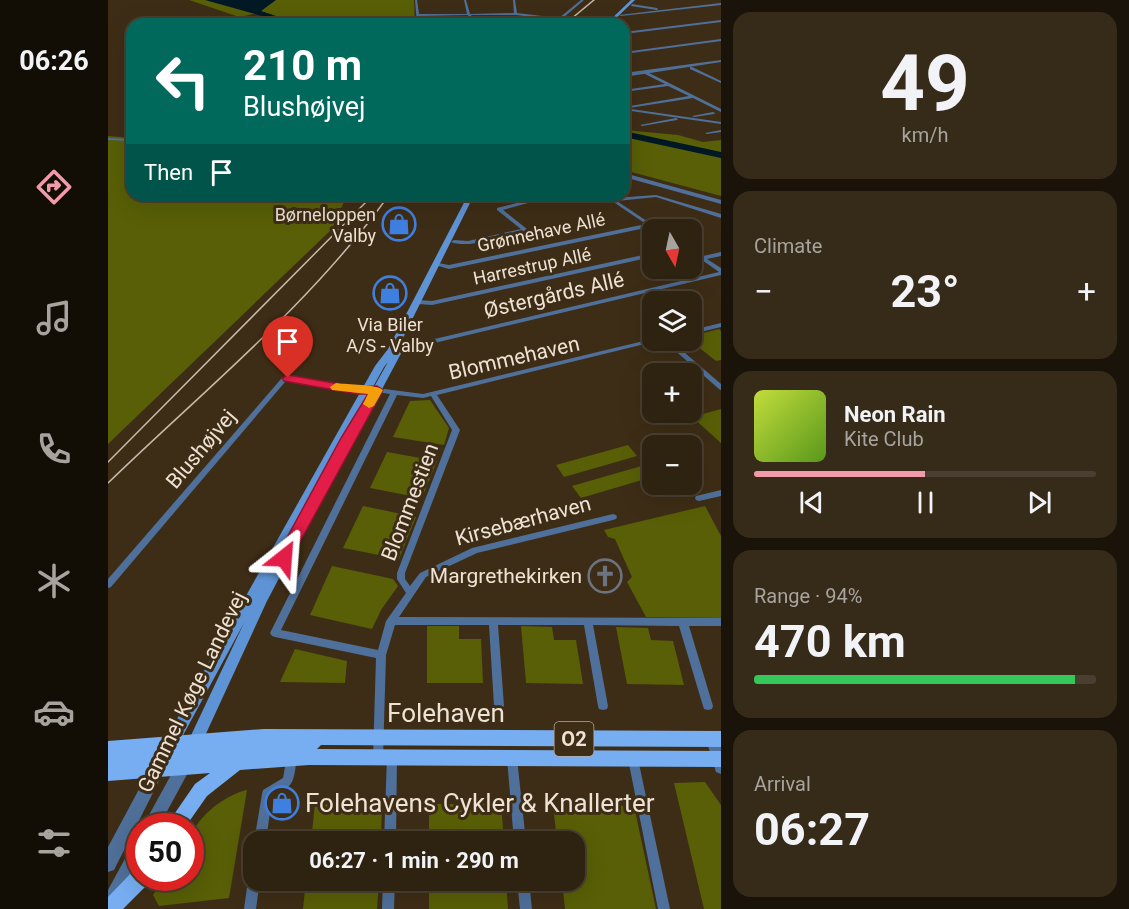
<!DOCTYPE html>
<meta charset="utf-8">
<style>
:root{--surface:#2e2210;--page:#362a19;--text:#f1f3f6;--muted:#a7a49f;--line:#493f30;--accent:#f39aaa}
body{margin:0;font-family:Roboto,sans-serif;background:var(--page);color:var(--text);height:100vh;display:flex;flex-direction:column;font-size:22px;white-space:nowrap}
*{box-sizing:border-box;margin:0}
p{font-size:20px;color:var(--muted)}
.icon{flex:none;width:33px;height:33px;fill:none;stroke:currentColor;stroke-width:2;stroke-linecap:round;stroke-linejoin:round}
.map{position:relative;flex:1;overflow:hidden}
.details{display:flex;flex-direction:column;gap:12px;padding:12px;background:#191309;width:408px}
.details>*{flex:none}
.guide{position:absolute;left:18px;top:18px;width:504px;height:183px;border-radius:18px;box-shadow:0 6px 24px #0002,0 0 0 2px var(--line);background:#00695c;color:#fff;overflow:hidden}
.needle{width:39px;rotate:171deg}
.controls{position:absolute;left:534px;top:219px;display:grid;gap:12px}
.controls a{display:grid;place-items:center;width:60px;height:60px;border-radius:12px;background:var(--surface);box-shadow:0 6px 24px #0002,0 0 0 2px var(--line);font-size:30px}
.speed{position:absolute;left:18px;top:813px;display:flex;gap:12px;font-size:30px;font-weight:700;text-align:center}
.speed>*{display:grid;place-content:center;width:78px;height:78px;border-radius:50%;background:var(--surface);box-shadow:0 6px 24px #0002,0 0 0 2px var(--line);line-height:1}
.speed .limit{border:9px solid #d22;background:#fff;color:#111}
.pin{position:absolute;display:grid;place-items:center;width:51px;height:51px;color:#fff;margin:-62px -26px;border-radius:50% 50% 50% 0;rotate:-45deg;box-shadow:0 0 6px #0007}
.pin .icon{rotate:45deg}
.me{position:absolute;width:66px;margin:-33px;rotate:28deg;stroke-linejoin:round;filter:drop-shadow(0 0 4px #0008)}
.turn{display:flex;align-items:center;gap:21px;height:126px;padding:0 18px;font-size:27px}
.turn .icon{width:78px;height:78px;stroke-width:2.5}
.turn b{display:block;font-size:42px;line-height:51px}
.then{display:flex;align-items:center;height:57px;padding:0 18px;background:#0003;gap:12px;font-size:22px}
.big{font-size:45px;font-weight:700;line-height:1.1}
.details .card{flex:1;display:flex;flex-direction:column;justify-content:center;gap:9px;min-width:0;padding:0 21px;border-radius:18px;background:var(--page)}
.details .dial{align-items:center;gap:0}
.dial b{font-size:78px;line-height:1}
.song{display:flex;align-items:center;gap:18px}
.cover{width:72px;height:72px;border-radius:9px;background:linear-gradient(135deg,hsl(70 70% 55%),hsl(90 70% 35%))}
.played{height:6px;border-radius:3px;background:linear-gradient(90deg,var(--accent) 50%,var(--line) 50%)}
.keys{display:flex;justify-content:space-around;direction:ltr}
.heat{display:flex;justify-content:space-between;align-items:center;font-size:33px;direction:ltr}
.charge{height:9px;border-radius:4px;background:linear-gradient(90deg,#34c759 94%,var(--line) 0)}
.trip{position:absolute;left:135px;top:831px;width:342px;height:60px;border-radius:18px;background:var(--surface);box-shadow:0 6px 24px #0002,0 0 0 2px var(--line);font-weight:700;line-height:60px;text-align:center}
main{display:flex;flex:1;min-height:0}
.tab-bar{display:flex;flex-direction:column;width:108px;justify-content:space-around;align-items:center;background:#120e06;color:var(--muted)}
.tab-bar .icon{width:42px;height:42px}
.tab-bar .on{color:var(--accent)}
.tab-bar b{font-size:27px;color:var(--text)}
.map>svg:first-child{display:block}
.green{fill:#585f06}
.water{fill:#001825}
.lines{fill:none;stroke-linecap:round;stroke-linejoin:round}
.river{fill:#001825;fill-rule:evenodd}
.minor{fill:#4f709a;fill-rule:evenodd}
.tertiary{fill:#4f709a;fill-rule:evenodd}
.secondary{fill:#5e93d5;fill-rule:evenodd}
.primary{fill:#77aef2;fill-rule:evenodd}
.tram{stroke:#c6baaa;stroke-width:1.5}
.route{fill:#e11d48;stroke:#92132f;stroke-width:1.5}
.slow{fill:#f59e0b}
.labels{text-anchor:middle;dominant-baseline:central;stroke-width:6;stroke-linejoin:round;paint-order:stroke}
.far-poi-label{font-size:18px;fill:#ede2d4;stroke:#3e2d16;text-anchor:end}
.far-street-label{font-size:18px;fill:#ede2d4;stroke:#3e2d16}
.shield{fill:#3e2d16;stroke:#b8ac9b;stroke-width:1.5}
.shield-label{font-size:20px;font-weight:bold;fill:#ede2d4}
.street-label{font-size:21px;fill:#ede2d4;stroke:#3e2d16}
.poi-label{font-size:21px;fill:#ede2d4;stroke:#3e2d16;text-anchor:end}
.near-street-label{font-size:26px;fill:#ede2d4;stroke:#3e2d16}
.near-poi-label{font-size:26px;fill:#ede2d4;stroke:#3e2d16;text-anchor:start}
</style>
<main>
<nav class="tab-bar">
<b>06:26</b>
<svg class="icon on" aria-label="directions" viewBox="0 0 24 24"><path d="M12 3l9 9-9 9-9-9zM9 14v-3h6M13 9l2 2-2 2"/></svg>
<svg class="icon" aria-label="music" viewBox="0 0 24 24"><path d="M9 18V5l10-2v13"/><circle cx="6" cy="18" r="3"/><circle cx="16" cy="16" r="3"/></svg>
<svg class="icon" aria-label="phone" viewBox="0 0 24 24"><path d="M5 4h4l2 5-3 2q2 4 5 5l2-3 5 2v4C11 20 4 13 5 4z"/></svg>
<svg class="icon" aria-label="climate" viewBox="0 0 24 24"><path d="M12 3v18M4 7l16 10M4 17L20 7"/></svg>
<svg class="icon" aria-label="car" viewBox="0 0 24 24"><path d="M5 17H2v-5l4-1 3-4h7l3 4 3 1v5h-3M9 17h6M6 11h13"/><circle cx="7" cy="17" r="2"/><circle cx="17" cy="17" r="2"/></svg>
<svg class="icon" aria-label="filters" viewBox="0 0 24 24"><path d="M4 7h16M4 17h16"/><circle cx="9" cy="7" r="2"/><circle cx="15" cy="17" r="2"/></svg>
</nav>
<div class="map">
<svg width="613" height="909" viewBox="0 0 613 909">
<rect width="100%" height="100%" fill="#3e2d16"/>
<path class="green" d="M81 0H306L307 24H192L155 12 131 17Z
M516 130 570 135 595 142 613 140V196L516 170Z
M0 136 24 138V195H239L224 229 0 444Z
M611 329 613 331V360L608 361 583 341 584 336Z
M322 400 341 428 336 445 285 437 302 401Z
M613 409V443L584 417Z
M520 445 529 456 456 477 448 465Z
M279 452 329 461 314 498 262 488Z
M537 465 544 477 473 498 464 486Z
M255 506 308 517 291 559 235 548Z
M597 506 613 536V618L538 617 519 582 524 577 507 539 500 537 496 530Z
M224 566 285 579 290 586 273 610 264 629 202 615Z
M319 626H351V639H373L375 683H319Z
M413 626 444 627 446 640H468L475 684 418 683Z
M508 627 540 628 543 640 565 641 576 685 519 684Z
M187 649 239 661 237 683 172 682Z
M597 782 613 805V909H596L566 783Z
M139 790 121 898 51 906 45 895 57 878H82C82 866 79 850 82 839 89 816 117 795 139 790Z
M207 804 274 805 273 841H203Z
M321 804H393L396 841H321Z
M445 805 526 806 548 909H457L454 881 466 880V842L449 841Z
M198 881H271L269 909H195Z
M321 881H398L400 909H321Z"/>
<path class="water" d="M97 0H168L153 11 192 24H183Z"/>
<g class="lines">
<path class="river" d="M516 131 613 152V158L516 137Z"/>
<path class="minor" d="M307 0H309L311 14H359L356 0H358L362 14 406 13 405 0H407L409 13 451 18 473 0H476L448 24H444L449 20 408 15H363L366 24H362L360 15 311 16 313 24H309Z
M613 3V5L513 16 511 15Z
M524 4 549 8 550 9 549 10 523 6Z
M613 20V22L516 34V32Z
M613 39V41L516 54V52Z
M582 67H584L613 81V83L582 69Z
M535 71H537L613 109V112L585 98 521 108 520 107 522 106 581 96 560 86 516 92V90L557 84 535 73Z
M516 108 613 122V124L516 110Z
M605 112 607 113 606 114 586 117 584 116Z
M568 118 570 119 569 120 534 126 532 125Z
M613 130V132L599 134 597 133Z
M0 138 24 139V141L0 140Z
M441 195H449L395 210 419 229V231C400 236 360 249 343 242L346 240 360 241 413 229 389 210V208Z
M495 195H500L506 198 548 195 613 214V218L548 197 509 201 552 230H546L542 227 341 269 327 265 330 263 341 265 538 224Z
M584 249 595 256 613 252V256L599 259 613 268V275L301 349 286 348 283 346 286 344 301 345 611 272 584 253Z
M544 253V257L324 305 310 304 307 302 310 300 324 301Z
M613 323V327L584 334V330Z
M544 339V340H553L329 395 352 430 297 573V579L302 586 312 573 364 548 505 514 508 515 509 517 508 519 505 520 369 553 318 577 291 617 613 618V626H581L605 706 604 709 600 710 596 709 595 706 571 626 485 625 500 706 499 709 495 710 491 709 490 706 476 625H390L396 706 395 709 391 710 387 709 386 706 381 625H287L278 655 275 757 274 760 270 762 266 760 265 757 268 658 167 637 164 636 162 633 282 394 269 392 249 393 180 381 177 382 3 587 0 588V579L173 379 180 377 249 389 269 388 315 394ZM289 395 315 398 323 396 344 430 289 573V579L298 593 278 621 270 650 173 630Z
M555 340H562L613 384V390L611 389Z
M613 490V496L591 501 588 500 587 498 588 496Z
M284 752 288 754 289 757 288 842H276L279 757 280 754Z
M404 753 408 755 409 758 418 842H406L399 758 400 755Z
M183 754 187 756C188 761 188 765 187 771 184 789 178 788 164 797L158 842H146L154 794 155 790 175 778 179 756Z
M525 754 529 756 530 759 562 909H550L520 759 521 756Z
M146 874V880H152L148 909H136L140 880 142 876Z
M275 880H287L286 909H274Z
M409 880H421L424 909H412Z"/>
<path class="tertiary" d="M613 60V62L516 77V73Z
M516 173 613 200V204L516 177Z
M605 732 610 734 613 741V774L608 772 598 739 600 734Z
M74 762 79 764 82 769 51 826H35L69 764Z
M49 763 54 765 57 770 54 775 6 870 0 872V847L44 765Z
M32 840V865L8 909H0V890L26 842Z"/>
<path class="secondary" d="M523 0H527L502 24H498Z
M360 195H366L291 346 296 348 258 419 245 438 159 601 90 751 85 753 80 751 78 746 136 623 66 752 61 754 56 752 54 747 56 742 236 421 267 366 280 349ZM280 362 248 419 244 425 276 367Z"/>
<path class="primary" d="M156 729 613 731V747L213 745 209 749 613 751V767L201 765 132 770 99 796 78 826H58L87 784 102 773 0 781V741Z
M32 869V878H41L39 885 15 909H0V897L25 871Z"/>
<path class="tram" d="M457 24 486 0
M0 462 265 195
M0 483C97 389 202 305 281 195"/>
</g>
<path class="route" d="M180 375 249 387 269 386 275 390 181 562 176 564 168 558 233 438 260 394H249L176 381 174 378Z"/>
<path class="slow" d="M228 383C240 385 268 384 275 390L266 406 261 408 255 404 260 394 224 390 222 387Z"/>
<defs>
<g id="shop-ring" transform="scale(1.725)"><circle r="9.5" fill="#3e2d16" stroke="#3f7fe0" stroke-width="1.5"/><path d="M-5-2.5h2.3a2.7 3.5 0 0 1 5.4 0H5L5.5 6h-11ZM-1.5-2.5h3a1.5 2.3 0 0 0-3 0Z" fill="#3f7fe0"/></g>
<g id="church-ring" transform="scale(1.725)"><circle r="9.5" fill="#3e2d16" stroke="#6b7280" stroke-width="1.5"/><path d="M-1.2-6h2.4v3.5h3.3v2.4h-3.3V6h-2.4V-.1h-3.3v-2.4h3.3Z" fill="#6b7280"/></g>
</defs>
<g fill-rule="evenodd">
<use href="#shop-ring" x="291" y="224"/>
<use href="#shop-ring" x="282" y="293"/>
<use href="#church-ring" x="497" y="576"/>
<use href="#shop-ring" x="174" y="803"/>
</g>
<g class="labels">
<g class="far-poi-label">
<text x="268" y="214">Børneloppen<tspan x="268" dy="21">Valby</tspan></text>
<text x="282" y="324" text-anchor="middle">Via Biler<tspan x="282" dy="21">A/S - Valby</tspan></text>
</g>
<g class="far-street-label">
<text transform="translate(433 232) rotate(-12)">Grønnehave Allé</text>
<text transform="translate(424 266) rotate(-12)">Harrestrup Allé</text>
</g>
<rect class="shield" x="446.5" y="722" width="39" height="34" rx="4.5"/>
<g class="shield-label">
<text x="466" y="739">O2</text>
</g>
<g class="street-label">
<text transform="translate(446 295) rotate(-13)">Østergårds Allé</text>
<text transform="translate(406 358) rotate(-13)">Blommehaven</text>
<text transform="translate(93 449) rotate(-50)">Blushøjvej</text>
<text transform="translate(302 502) rotate(-69)">Blommestien</text>
<text transform="translate(415 521) rotate(-15)">Kirsebærhaven</text>
<text transform="translate(84 692) rotate(-64)">Gammel Køge Landevej</text>
</g>
<g class="poi-label">
<text x="474" y="576">Margrethekirken</text>
</g>
<g class="near-street-label">
<text x="338" y="713">Folehaven</text>
</g>
<g class="near-poi-label">
<text x="197" y="803">Folehavens Cykler &amp; Knallerter</text>
</g>
</g>
</svg>
<div class="controls">
<a><svg class="needle" viewBox="-14 -14 28 28"><path d="M0-13l5 13h-10z" fill="#e53935"/><path d="M0 13l5-13h-10z" fill="#a7a49f"/></svg></a>
<a><svg class="icon" aria-label="layers" viewBox="0 0 24 24"><path d="M12 4l9 5-9 5-9-5zM3 14l9 5 9-5"/></svg></a>
<a>+</a>
<a>−</a>
</div>
<div class="speed"><div class="limit">50</div></div>
<div class="pin" style="left:180px;top:378px;background:#d93025"><svg class="icon" aria-label="arrive" viewBox="0 0 24 24"><path d="M6 21V4h12l-3 4 3 4H6"/></svg></div>
<svg class="me" style="left:176px;top:558px" viewBox="-20 -20 40 40"><path d="M0-17L14 15 0 8-14 15z" fill="#e11d48" stroke="#fff" stroke-width="4"/></svg>
<div class="trip">06:27 · 1 min · 290 m</div>
<div class="guide">
<div class="turn"><svg class="icon" aria-label="left" viewBox="0 0 24 24"><path d="M17 20v-9H6M10 6l-5 5 5 5"/></svg><div><b>210 m</b>Blushøjvej</div></div>
<div class="then">Then<svg class="icon" aria-label="arrive" viewBox="0 0 24 24"><path d="M6 21V4h12l-3 4 3 4H6"/></svg></div>
</div>
</div>
<section class="details">
<div class="card dial"><b>49</b><p>km/h</p></div>
<div class="card"><p>Climate</p>
<div class="heat"><a>−</a><b class="big">23°</b><a>+</a></div>
</div>
<div class="card">
<div class="song"><i class="cover"></i><div><b>Neon Rain</b><p>Kite Club</p></div></div>
<div class="played"></div>
<div class="keys"><svg class="icon" aria-label="previous" viewBox="0 0 24 24"><path d="M18 5L8 12l10 7zM5 5v14"/></svg><svg class="icon" aria-label="pause" viewBox="0 0 24 24"><path d="M8 5v14M16 5v14"/></svg><svg class="icon" aria-label="next" viewBox="0 0 24 24"><path d="M6 5l10 7-10 7zM19 5v14"/></svg></div>
</div>
<div class="card"><p>Range · 94%</p><b class="big">470 km</b><div class="charge"></div></div>
<div class="card"><p>Arrival</p><b class="big">06:27</b></div>
</section>
</main>
